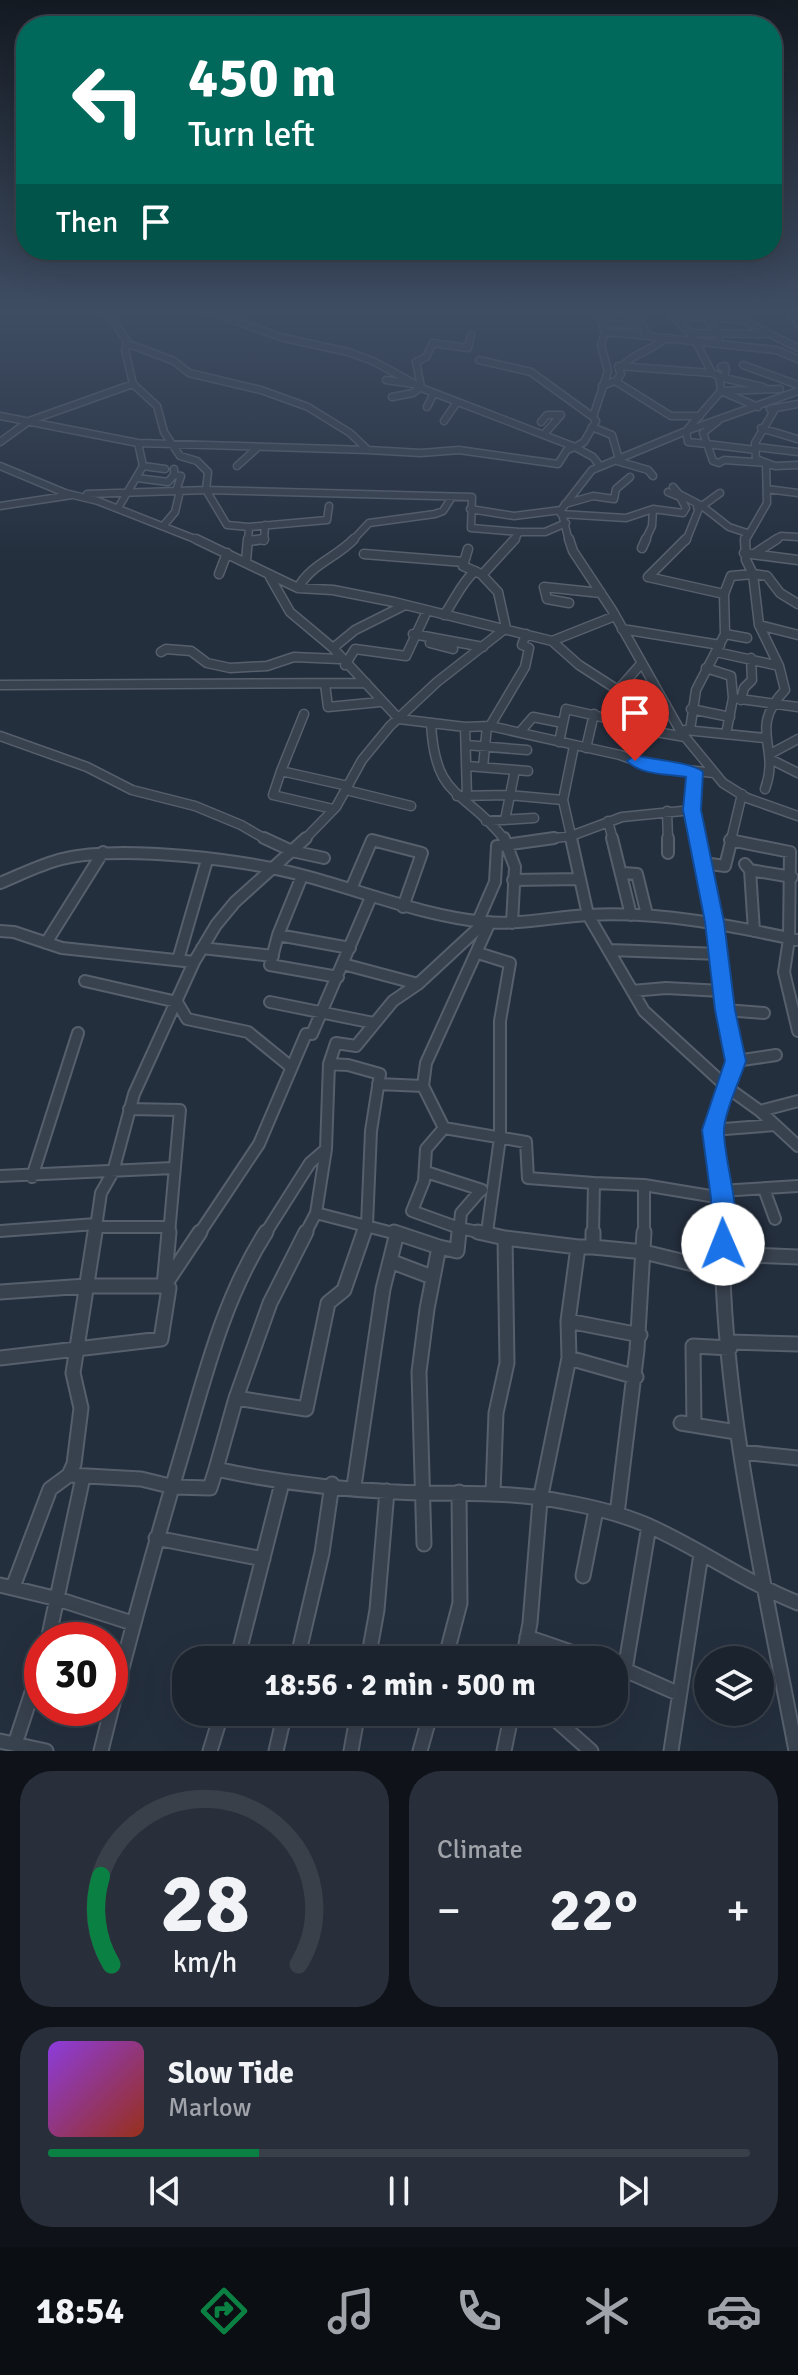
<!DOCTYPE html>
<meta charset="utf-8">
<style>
:root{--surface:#1b232e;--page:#282f3a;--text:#f1f3f6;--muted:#a0a4aa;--line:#39404a;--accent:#0b8043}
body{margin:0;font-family:Signika,sans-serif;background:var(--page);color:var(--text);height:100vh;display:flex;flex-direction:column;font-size:30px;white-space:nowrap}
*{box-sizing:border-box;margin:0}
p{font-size:26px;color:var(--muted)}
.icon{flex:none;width:44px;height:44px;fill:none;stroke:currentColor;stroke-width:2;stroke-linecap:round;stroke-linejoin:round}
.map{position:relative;height:1751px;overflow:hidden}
.side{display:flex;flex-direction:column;gap:20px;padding:20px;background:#0f1319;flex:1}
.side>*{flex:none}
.top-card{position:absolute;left:16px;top:16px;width:766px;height:244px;border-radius:32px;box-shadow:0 8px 32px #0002,0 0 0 2px var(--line);background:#00695c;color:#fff;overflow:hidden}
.tools{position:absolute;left:694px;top:1646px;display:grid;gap:16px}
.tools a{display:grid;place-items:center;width:80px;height:80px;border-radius:50%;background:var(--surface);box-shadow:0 8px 32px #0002,0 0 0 2px var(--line);font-size:40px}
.speed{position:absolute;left:24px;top:1622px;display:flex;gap:16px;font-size:40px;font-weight:700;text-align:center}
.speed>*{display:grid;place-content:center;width:104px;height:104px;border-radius:50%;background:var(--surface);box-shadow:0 8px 32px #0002,0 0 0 2px var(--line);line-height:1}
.speed .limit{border:12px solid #d22;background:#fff;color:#111}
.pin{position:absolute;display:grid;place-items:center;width:68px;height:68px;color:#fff;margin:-82px -34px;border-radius:50% 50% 50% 0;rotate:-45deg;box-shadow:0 0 8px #0007}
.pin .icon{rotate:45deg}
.me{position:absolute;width:88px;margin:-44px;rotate:359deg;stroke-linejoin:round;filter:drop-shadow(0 0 6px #0008)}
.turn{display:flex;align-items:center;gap:28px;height:168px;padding:0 40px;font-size:36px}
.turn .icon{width:104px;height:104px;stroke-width:2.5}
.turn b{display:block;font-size:56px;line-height:68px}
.then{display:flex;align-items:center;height:76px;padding:0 40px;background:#0003;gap:16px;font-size:30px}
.big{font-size:60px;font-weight:700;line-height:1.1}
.side .card{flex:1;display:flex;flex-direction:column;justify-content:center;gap:12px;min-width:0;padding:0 28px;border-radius:32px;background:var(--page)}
.side .dial{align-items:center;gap:0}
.dial svg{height:208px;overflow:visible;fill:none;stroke:var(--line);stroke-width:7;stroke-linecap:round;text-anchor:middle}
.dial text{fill:var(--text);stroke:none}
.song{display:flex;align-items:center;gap:24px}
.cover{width:96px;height:96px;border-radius:12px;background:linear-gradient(135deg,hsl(270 70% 55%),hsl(10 70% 35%))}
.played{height:8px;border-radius:4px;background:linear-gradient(90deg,var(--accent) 30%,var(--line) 30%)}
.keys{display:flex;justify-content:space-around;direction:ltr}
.heat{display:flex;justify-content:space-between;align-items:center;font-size:44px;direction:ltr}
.side .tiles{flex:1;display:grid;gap:20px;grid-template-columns:1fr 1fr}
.card:last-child{grid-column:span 2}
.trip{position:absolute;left:172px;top:1646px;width:456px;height:80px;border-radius:32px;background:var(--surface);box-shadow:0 8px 32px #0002,0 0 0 2px var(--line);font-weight:700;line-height:80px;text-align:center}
.tab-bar{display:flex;height:128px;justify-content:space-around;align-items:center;background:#0b0e12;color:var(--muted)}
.tab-bar .icon{width:56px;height:56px}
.tab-bar .on{color:var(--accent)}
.tab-bar b{font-size:36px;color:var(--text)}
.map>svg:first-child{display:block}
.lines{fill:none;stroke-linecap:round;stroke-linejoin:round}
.street-far3-casing{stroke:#565f6c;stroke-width:9}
.street-far2-casing{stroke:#565f6c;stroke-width:11}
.street-far1-casing{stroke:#565f6c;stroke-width:14}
.street-casing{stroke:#565f6c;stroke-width:17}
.street-far3{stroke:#38414e;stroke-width:6}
.street-far2{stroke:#38414e;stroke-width:8}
.street-far1{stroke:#38414e;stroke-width:10}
.street{stroke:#38414e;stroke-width:13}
.route{fill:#1a73e8;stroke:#114b97;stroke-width:2}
</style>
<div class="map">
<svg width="798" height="1751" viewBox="0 0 798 1751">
<rect width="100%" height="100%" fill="#242f3e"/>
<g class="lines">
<g class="street-far3-casing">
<path id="street-far3" d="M107 312 127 341 125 350 133 384 157 406 164 432 180 456 197 461 208 472 206 490 227 525 249 527
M598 312 605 332 601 345 608 371 593 417 596 421 584 442 575 447 593 457 600 466
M624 312 642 325
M709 312 708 321 718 334 719 344 776 350 798 359
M726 312 798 348
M792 312 798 324
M675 318 693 336 712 373 719 376 721 391 686 431 688 442 707 444 713 461 719 463 724 460 766 463 767 503 745 541
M675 318 707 317 708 321 710 318 736 319
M602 324 642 325 649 336 668 339
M605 332 649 336
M691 333 765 334
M126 343 174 361 189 373 261 390 308 407 350 433 368 450 421 453 459 450 558 464 567 450 575 447 424 389 373 361 348 352 280 337 211 312
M479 360 531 372 593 417
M743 365 798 385
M618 366 712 373
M725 366 721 367 726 369 724 378 763 387
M386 380 414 384
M615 381 671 416H700
M602 386 617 380 621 374 619 370C631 353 651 352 665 338L719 344
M392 397 413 393 421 387 416 362 426 357 433 343 468 348 471 334
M427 407 434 393
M758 407 721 391 780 389
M770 409 798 404
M775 409 755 443 756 459 775 466 798 465
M0 416 138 443 368 450
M444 421 457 402
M718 421 703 433 707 444 756 450
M541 422 547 415H561L545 433
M592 427 612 435 619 459
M761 428 797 439
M0 442 29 421 133 384
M757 447 798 452
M617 461 648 470 653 476
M0 466 65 493 98 501 200 541
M143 466 165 469
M237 466 257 448
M174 475 181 476 176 491
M137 478 168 482 174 475V469
M673 487 679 494 702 506 720 493
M767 489 798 493
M87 494 206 490 472 497 471 528 519 532
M565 504 593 496 614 499 616 489 630 477
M0 506 72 495
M697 507 702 506 729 527 747 533
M118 508 143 466 138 443
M470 509 514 516 561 510
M561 514 626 518 653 509 683 513 686 508 680 497 668 492
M164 525 175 512 180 491
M248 541 249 527 327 520 329 506
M264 541 265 525
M352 541 369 523 435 514 443 511 452 497
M514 541 519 532H545L566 523
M569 541 561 510 592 470 686 431 798 391
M645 541 652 526 653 509
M686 541 700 506
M774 541 781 536 798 537"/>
</g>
<g class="street-far2-casing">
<path id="street-far2" d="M196 539 298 588 333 590 394 602 552 641 579 665 621 692 640 702 666 705
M569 539 573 551 612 610 681 732 723 783 747 798 798 816
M249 541 264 539
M642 548 646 539
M468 549 463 566 479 573
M744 553 798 560
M364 554 464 562
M754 554 777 539
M246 561 248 539
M219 574 227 553
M270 577 290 612 333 648 399 719 465 727 490 726 620 755 650 766 714 773
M648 577 686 539
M648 577 724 594
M298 588C311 564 336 558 354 539
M569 603 547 599 544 587 601 593
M444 615C455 600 461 583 475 571
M759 625 798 635
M622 629 720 645
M413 634 483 647
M725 634 747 638
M552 641 615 616
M430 643 453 649
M333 648 355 630 405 605
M161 652 166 649 191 651 207 663 230 668 267 666 294 657 339 659
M716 652 779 666
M345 665 355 649 406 656 427 611
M706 668 731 676 733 698 726 734
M325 684 328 707 380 702
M0 685 366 683
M617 691 641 664
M733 698 798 707
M741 700 744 688 752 680 751 658
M691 709 730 717
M304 714 281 771 348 786
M431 723C435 802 465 788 505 840
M616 725 685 737
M490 726 525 667 529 648 522 645 526 634
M465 727 467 796
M685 730 765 738
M690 730 696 690 725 634 724 594 731 576 753 574 746 560 745 539
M520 732 533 717 563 723
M0 736 87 767 132 790 195 806 241 825 267 840
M559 742 566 709 610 719 620 692
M466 745 527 750
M586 748 594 714
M772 753 798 739
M772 760 798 773
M467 766 528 771
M483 767 487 726
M281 771 273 795 333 809
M694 772 692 810 698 840
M765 789C781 746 747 730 785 690L779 666 759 625 753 574 767 576 780 593 798 604
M346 790 411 806
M457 796 508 795 563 800
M667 811 668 840
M505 820 515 770
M486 821 534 818
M608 821 613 840
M304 840 336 807 362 760 390 726 437 682 506 628 498 592 482 575 515 539
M539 840 571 836 622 817 692 810
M572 840 563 800 574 746
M731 840 742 794"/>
</g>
<g class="street-far1-casing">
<path id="street-far1" d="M264 838 292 851 324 858
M504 838 515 867 512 923
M571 838 588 915 644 1011 728 1088 760 1111 798 1146
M612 838 631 915
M668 838V853
M730 840 790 852 789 939 784 972 798 1031
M703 863 725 866 732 838
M745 864 750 870 754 931
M750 870 792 877
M623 873 637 874 647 915
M302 876 278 935 270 965 338 977
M513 880 580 879
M0 883C20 875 41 864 62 859 121 844 249 860 309 877 368 893 424 916 485 922 519 925 554 917 588 915 660 911 728 925 798 940
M351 889 372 840 422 853 403 907
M478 921 495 882 497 846 554 838
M0 931 14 932 62 948 194 962
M278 935 350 948
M46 943 103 852
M202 948 273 956
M610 950 720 954
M478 953 510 963 500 1021V1138L487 1232
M178 960 207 860
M343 964 418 984
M85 981 177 1002 187 1019 248 1032 291 1067
M632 991 666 988 722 991
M270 1002 374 1023
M725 1010 764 1013
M736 1061 776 1055
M329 1064 348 1065 380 1074 371 1131 367 1225 364 1234
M378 1084 423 1086
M129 1109 180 1110 169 1234
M760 1111 798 1101
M444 1128 526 1142 528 1178 594 1183
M712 1130 775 1125
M426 1172 482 1190
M0 1176 173 1168
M32 1177 78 1033
M764 1189 775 1219
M720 1191 798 1186
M722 1198V1234
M95 1227H169
M0 1231 96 1224
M397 1233 401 1234
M95 1234 101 1193 113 1172 134 1094 194 962 216 925 235 902 306 838
M199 1234 259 1144 306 1034H312L371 897
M265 1234 310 1163 325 1150
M305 1234 316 1213
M397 1234 316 1213 326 1149 329 1064 336 1043 356 1046 393 1001 418 984 485 922
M459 1234 461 1213 480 1191
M488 1234 459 1228 412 1211 424 1181 426 1149 444 1128 423 1086 426 1063 490 922
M593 1234 594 1183 644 1185 722 1198 712 1130 736 1061 722 991 715 922 698 838
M644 1234V1185"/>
</g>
<g class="street-casing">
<path id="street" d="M478 1232 505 1238 507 1363 496 1413 493 1492
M722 1232C722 1407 764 1580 796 1751
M397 1233 439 1247
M505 1238 578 1247
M593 1247 644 1252 722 1271
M724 1254 798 1257
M390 1261 432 1277
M0 1292 86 1286H164L200 1232
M568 1321 640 1335
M729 1342 798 1344
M0 1358 161 1339 169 1288 164 1286 169 1232
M569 1358 636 1377
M236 1398 306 1409 328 1303 344 1290 364 1232
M681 1423 736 1432
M694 1425 693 1346 730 1348
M741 1452 798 1458
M216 1469 236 1398 270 1303 306 1232
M69 1475 141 1479 174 1487 210 1488 216 1469C275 1482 336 1489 396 1492 453 1495 509 1490 565 1502 593 1507 621 1514 647 1525 699 1548 745 1582 798 1603
M354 1486 383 1289 397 1233 394 1232
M617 1514 637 1350 644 1232
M649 1526 625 1670 677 1693
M156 1538 263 1559
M424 1544 419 1372 427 1309 439 1247 457 1251 459 1232
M583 1576 596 1510
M0 1585 58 1599 132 1623
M13 1587 50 1489 69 1475 74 1464 81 1408 73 1373 95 1232
M527 1637 594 1660
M48 1640 83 1477
M237 1660 282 1483
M297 1660 322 1553 332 1484
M368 1660 377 1610 387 1491
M445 1660 460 1603 459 1492
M523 1660 530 1623 540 1500 569 1358 568 1321 578 1247H593V1232
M547 1712 591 1751
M0 1741 46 1751
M15 1744 42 1662
M101 1751C126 1649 154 1548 184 1447 206 1372 224 1298 266 1232
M210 1751 222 1712
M276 1751 285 1712
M351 1751 358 1712
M420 1751 431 1712
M504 1751 512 1712
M671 1751 701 1554"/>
</g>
<use href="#street-far3" class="street-far3"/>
<use href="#street-far2" class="street-far2"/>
<use href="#street-far1" class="street-far1"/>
<use href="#street" class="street"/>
</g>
<linearGradient id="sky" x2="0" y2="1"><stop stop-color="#141a22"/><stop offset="0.56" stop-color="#3f4d63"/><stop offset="1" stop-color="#3f4d63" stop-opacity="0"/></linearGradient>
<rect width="798" height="557" fill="url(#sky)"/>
<path class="route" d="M635 755C652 760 693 762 703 772L701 810 724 922 735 1010 746 1061C740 1080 723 1115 724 1133 725 1168 745 1219 731 1252L723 1255 715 1252 711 1244V1198L702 1130 725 1061 715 1010 705 922 683 810 686 777C667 774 640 775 627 761Z"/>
</svg>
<div class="tools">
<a><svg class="icon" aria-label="layers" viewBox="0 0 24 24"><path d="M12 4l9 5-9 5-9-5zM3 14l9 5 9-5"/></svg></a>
</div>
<div class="speed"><div class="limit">30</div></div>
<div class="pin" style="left:635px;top:761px;background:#d93025"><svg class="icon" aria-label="arrive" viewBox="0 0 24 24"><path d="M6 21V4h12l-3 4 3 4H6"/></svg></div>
<svg class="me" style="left:723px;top:1244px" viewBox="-20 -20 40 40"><circle r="19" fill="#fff"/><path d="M0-13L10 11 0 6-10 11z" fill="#1a73e8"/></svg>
<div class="trip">18:56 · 2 min · 500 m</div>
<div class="top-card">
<div class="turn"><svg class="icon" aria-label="left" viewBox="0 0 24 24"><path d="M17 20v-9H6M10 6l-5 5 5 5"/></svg><div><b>450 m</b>Turn left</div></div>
<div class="then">Then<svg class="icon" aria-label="arrive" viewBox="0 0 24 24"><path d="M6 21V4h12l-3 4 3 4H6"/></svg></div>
</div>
</div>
<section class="side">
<div class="tiles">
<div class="card dial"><svg viewBox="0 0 100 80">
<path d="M14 69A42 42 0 1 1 86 69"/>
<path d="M14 69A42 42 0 0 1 10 35" stroke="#0b8043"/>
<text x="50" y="56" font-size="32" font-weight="700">28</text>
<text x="50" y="72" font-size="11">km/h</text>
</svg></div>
<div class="card"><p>Climate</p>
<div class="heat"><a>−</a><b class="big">22°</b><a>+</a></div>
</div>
<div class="card">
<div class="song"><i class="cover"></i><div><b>Slow Tide</b><p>Marlow</p></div></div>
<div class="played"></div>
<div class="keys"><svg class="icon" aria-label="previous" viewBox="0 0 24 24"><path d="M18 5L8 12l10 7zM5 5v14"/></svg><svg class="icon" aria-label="pause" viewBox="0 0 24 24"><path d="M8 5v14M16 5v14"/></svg><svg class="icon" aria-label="next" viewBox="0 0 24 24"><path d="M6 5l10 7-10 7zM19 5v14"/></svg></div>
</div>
</div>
</section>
<nav class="tab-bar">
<b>18:54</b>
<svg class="icon on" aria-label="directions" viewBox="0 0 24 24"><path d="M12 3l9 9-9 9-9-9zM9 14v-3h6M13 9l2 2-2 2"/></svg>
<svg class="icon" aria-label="music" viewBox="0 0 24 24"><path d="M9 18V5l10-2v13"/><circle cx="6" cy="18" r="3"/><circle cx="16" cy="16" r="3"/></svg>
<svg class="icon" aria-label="phone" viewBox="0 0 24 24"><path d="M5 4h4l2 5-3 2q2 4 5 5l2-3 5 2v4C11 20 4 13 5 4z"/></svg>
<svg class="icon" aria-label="climate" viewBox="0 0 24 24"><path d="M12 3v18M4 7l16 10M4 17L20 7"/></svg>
<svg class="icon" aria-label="car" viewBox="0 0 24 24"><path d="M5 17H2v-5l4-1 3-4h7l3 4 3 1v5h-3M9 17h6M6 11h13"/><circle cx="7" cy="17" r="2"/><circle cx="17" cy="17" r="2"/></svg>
</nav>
